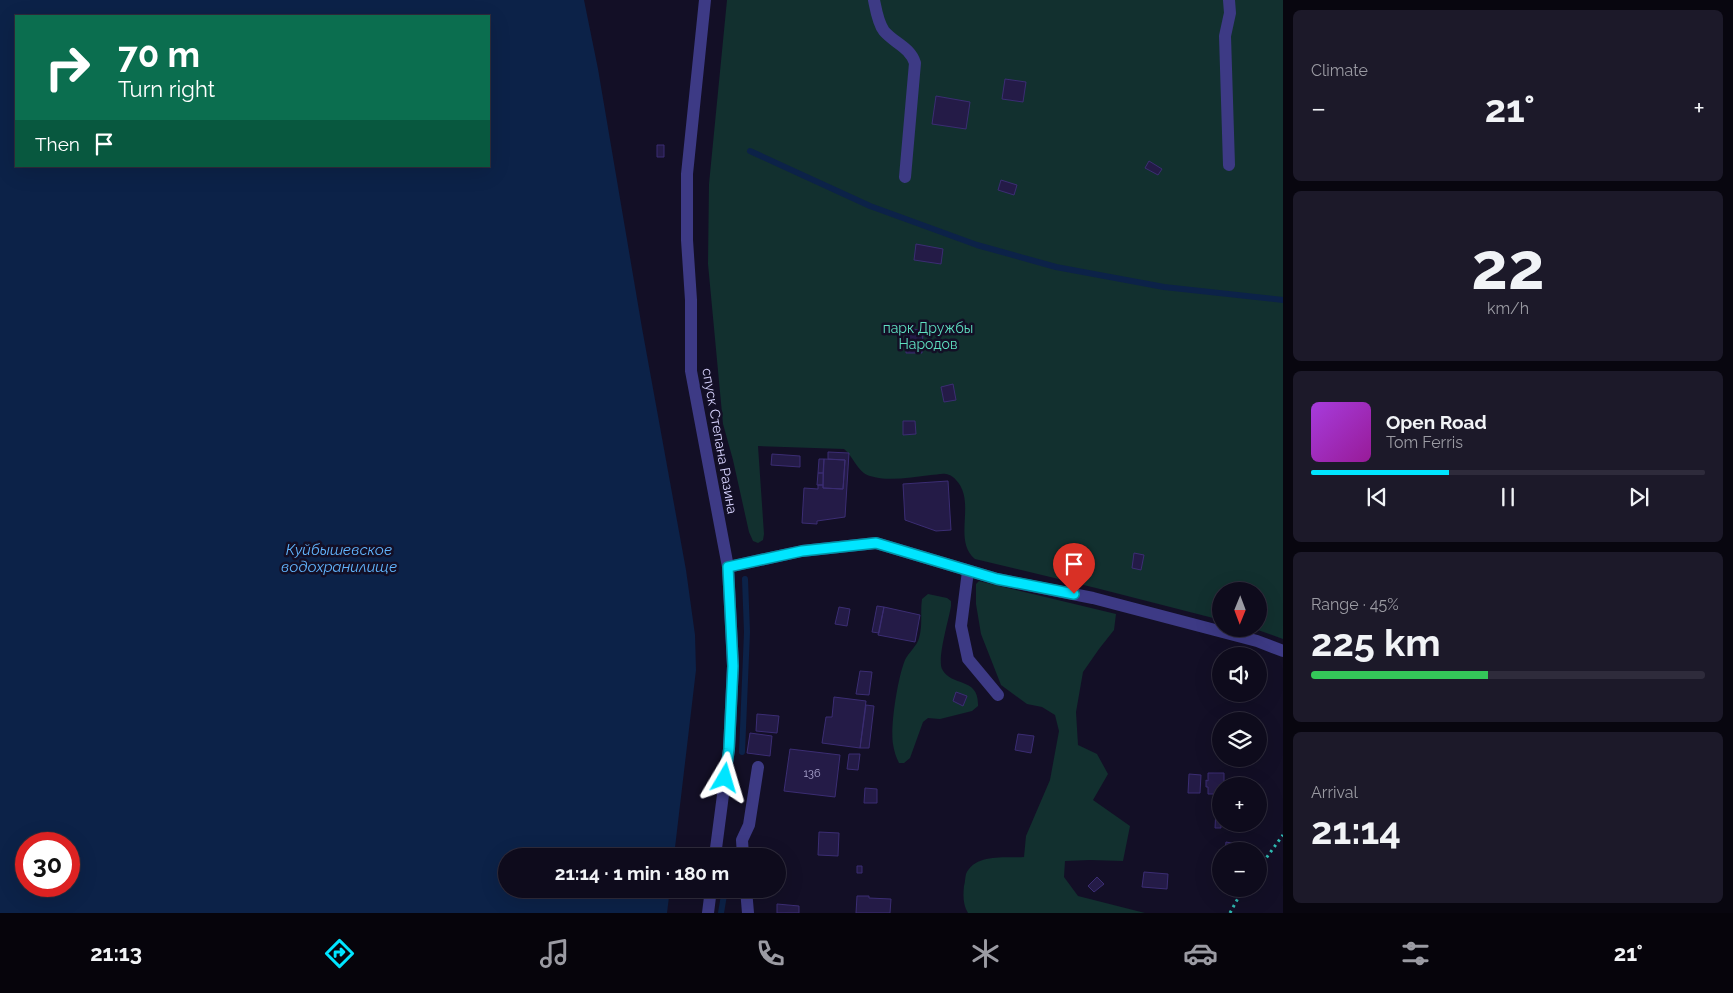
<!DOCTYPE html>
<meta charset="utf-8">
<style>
:root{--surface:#0e0b1c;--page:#1c1929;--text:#f1f3f6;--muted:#9b9ba3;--line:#2e2b3b;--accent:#00e5ff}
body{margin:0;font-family:Raleway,sans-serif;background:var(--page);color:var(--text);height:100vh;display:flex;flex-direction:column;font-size:19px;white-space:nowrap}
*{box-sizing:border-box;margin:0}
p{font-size:16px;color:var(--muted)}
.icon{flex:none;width:28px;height:28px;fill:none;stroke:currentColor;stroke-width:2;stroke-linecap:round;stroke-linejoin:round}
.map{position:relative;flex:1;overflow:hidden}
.sheet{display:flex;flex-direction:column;gap:10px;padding:10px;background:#08060f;width:450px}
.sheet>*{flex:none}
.top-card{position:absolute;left:15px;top:15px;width:475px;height:152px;border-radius:0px;box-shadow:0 5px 20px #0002,0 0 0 1px var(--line);background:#0b6e4f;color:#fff;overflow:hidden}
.needle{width:32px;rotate:181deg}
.tools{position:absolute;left:1212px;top:582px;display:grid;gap:10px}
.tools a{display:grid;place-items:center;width:55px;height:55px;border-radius:50%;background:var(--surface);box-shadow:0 5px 20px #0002,0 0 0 1px var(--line);font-size:25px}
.speed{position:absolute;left:15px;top:832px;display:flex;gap:10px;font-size:25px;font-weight:700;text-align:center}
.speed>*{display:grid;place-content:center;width:65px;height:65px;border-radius:50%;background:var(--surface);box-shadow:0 5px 20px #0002,0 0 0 1px var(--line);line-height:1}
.speed .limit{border:8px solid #d22;background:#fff;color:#111}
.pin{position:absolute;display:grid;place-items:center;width:42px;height:42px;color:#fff;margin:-51px -21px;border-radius:50% 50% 50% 0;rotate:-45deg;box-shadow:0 0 5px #0007}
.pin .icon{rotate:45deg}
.me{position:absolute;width:55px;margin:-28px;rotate:7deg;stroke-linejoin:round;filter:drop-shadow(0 0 4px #0008)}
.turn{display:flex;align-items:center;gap:18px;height:105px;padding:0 20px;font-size:22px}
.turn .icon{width:65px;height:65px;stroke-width:2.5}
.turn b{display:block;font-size:35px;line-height:42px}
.then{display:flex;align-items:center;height:48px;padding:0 20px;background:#0003;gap:10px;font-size:19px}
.big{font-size:38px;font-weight:700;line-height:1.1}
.sheet .widget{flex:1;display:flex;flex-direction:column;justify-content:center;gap:8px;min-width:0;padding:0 18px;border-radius:8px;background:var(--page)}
.sheet .dial{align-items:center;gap:0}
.dial b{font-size:65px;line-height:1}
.song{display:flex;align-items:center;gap:15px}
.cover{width:60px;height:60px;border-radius:8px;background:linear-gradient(135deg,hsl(280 70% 55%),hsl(300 70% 35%))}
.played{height:5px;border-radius:2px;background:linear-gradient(90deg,var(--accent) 35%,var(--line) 35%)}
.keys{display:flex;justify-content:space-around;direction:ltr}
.heat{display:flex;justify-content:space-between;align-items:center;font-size:28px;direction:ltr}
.charge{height:8px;border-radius:4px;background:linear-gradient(90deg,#34c759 45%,var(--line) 0)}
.trip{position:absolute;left:498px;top:848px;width:288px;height:50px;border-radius:25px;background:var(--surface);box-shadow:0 5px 20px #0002,0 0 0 1px var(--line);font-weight:700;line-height:50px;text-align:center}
.tab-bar{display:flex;height:80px;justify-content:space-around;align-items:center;background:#06040b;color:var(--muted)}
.tab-bar .icon{width:35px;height:35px}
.tab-bar .active{color:var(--accent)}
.tab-bar b{font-size:22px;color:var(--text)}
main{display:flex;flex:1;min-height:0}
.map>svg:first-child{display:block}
.green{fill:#12302f}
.water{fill:#0c2248;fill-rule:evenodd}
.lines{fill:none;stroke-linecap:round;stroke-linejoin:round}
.stream{stroke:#0c2248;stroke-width:6}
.building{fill:#241b47;stroke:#3b2d73}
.path{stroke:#2fb8b0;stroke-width:3;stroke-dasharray:2.5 4;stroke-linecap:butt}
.minor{stroke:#3d3a85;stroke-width:12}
.route-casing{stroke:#0095a6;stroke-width:12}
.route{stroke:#00e5ff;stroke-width:9}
.labels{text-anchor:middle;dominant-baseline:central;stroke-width:5;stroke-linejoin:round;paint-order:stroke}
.number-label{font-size:11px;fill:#aca6d1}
.park-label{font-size:14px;fill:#5fe0c0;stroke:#130f26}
.street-label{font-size:14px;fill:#d9d4ff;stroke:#130f26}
.water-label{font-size:15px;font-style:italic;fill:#62b6ff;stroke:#130f26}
</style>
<main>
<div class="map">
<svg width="1283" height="913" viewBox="0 0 1283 913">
<rect width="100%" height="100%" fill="#130f26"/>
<path class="green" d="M727 0H1283V639L1255 629H1259V591H1221V620L1096 588 975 559C952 540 977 502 956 480 955 478 949 474 946 474 942 473 935 475 931 475 911 477 889 482 870 476 858 473 853 456 844 449L758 446 764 534 763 540 758 543 753 541 749 532 733 460 723 424 708 264 709 184Z
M979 581 1116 614 1114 630 1099 649 1083 672 1076 712 1078 745 1097 754 1108 774 1093 800 1130 826 1123 861 1090 860 1065 861 1064 877 1078 896 1145 913H968C963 905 963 896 964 886 965 883 965 878 966 874 975 853 1006 858 1024 857L1026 836 1050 780 1059 731 1055 715 1042 707 1027 704 1001 685 981 634 976 604V584Z
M928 594 947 598 951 601V606C949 619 937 658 942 669 952 688 979 676 978 706L972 711 940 719 928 718 923 722 910 758 904 763H899C896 757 894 751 893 744 890 726 898 677 905 660 909 652 917 646 919 638 923 625 920 612 922 599Z"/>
<path class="water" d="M0 0H584L598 69 642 328 686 570 695 635 696 670 674 856H506V889H670L667 913H0ZM16 16H489V166H16ZM26 844H69V886H26Z"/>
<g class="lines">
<path class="stream" d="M750 151 870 206 977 245 1056 267 1164 287 1283 300
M742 752 747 632 745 579
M721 913 725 889"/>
</g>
<path class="building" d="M1005 79 1026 82 1023 102 1002 99Z
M936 96 970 102 966 129 932 124Z
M657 145H664V157H657Z
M1149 161 1162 169 1158 175 1145 168Z
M1001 180 1017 185 1014 195 998 190Z
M916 244 943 249 941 264 914 260Z
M907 329 923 330 922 353H906Z
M953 384 956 400 944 402 941 387Z
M903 421H915L916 434 903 435Z
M828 452 849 453 845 517 817 521V524L802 523 804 488 818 489V485H823V488L843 489 845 460 828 459Z
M772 454 800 456V467L771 465Z
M819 459H824L823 473H818Z
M824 459 845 460 843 489 823 488Z
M818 473H823V485H817Z
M948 481 951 530 936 531 905 520 903 484Z
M1134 553 1144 555 1141 570 1132 568Z
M877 606 884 607 879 633 872 632Z
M839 607 850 609 847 626 835 624Z
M884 607 920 615 915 642 878 635Z
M860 671 872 672 869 695 856 694Z
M956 692 967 696 963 706 953 701Z
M834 697 866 701 860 748 822 743 826 717H832Z
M866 705 874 706 869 748H860Z
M757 714 779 716 777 733 756 731Z
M750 733 772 736 770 756 747 753Z
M1018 734 1034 736 1031 753 1015 750Z
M790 749 840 755 835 797 784 791Z
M849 754H860L858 770 847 769Z
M1208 773H1224V786H1221V794H1208V787H1206V780L1208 781Z
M1189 774 1201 775 1200 793H1188Z
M865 788 877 789V803H864Z
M1216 809H1221V828H1215Z
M819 832 839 833 838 856 818 855Z
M1226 842 1254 847 1253 851H1225Z
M776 864H780L778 886H776Z
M857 866H862V873H857Z
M1144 872 1168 874 1167 889 1142 887Z
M1097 877 1104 884 1094 892 1088 886Z
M857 896H869V898L891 899 890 913H856Z
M777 904 799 906V913H777Z"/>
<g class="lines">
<path class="path" d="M1259 868 1283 835
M1230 913 1243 889"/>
<path class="minor" d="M705 0 687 174V240L691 300V371L728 567 733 666 729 749 715 856
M874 0C876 10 878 23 884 31 894 43 910 47 915 63L905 177
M1229 165 1225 36 1230 13 1229 0
M728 567 802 551 876 543 997 579 1093 598 1257 641 1283 651
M968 571 961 626 968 659 998 695
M743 856 742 840 749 825 758 767
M746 889 748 913
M708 913 711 889"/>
</g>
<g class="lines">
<g class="route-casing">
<path id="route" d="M725 778 729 749 733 666 728 567 802 551 876 543 997 579 1074 594"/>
</g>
<use href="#route" class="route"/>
</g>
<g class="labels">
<g class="number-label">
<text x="812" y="773">136</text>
</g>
<g class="park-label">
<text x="928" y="328">парк Дружбы<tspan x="928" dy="16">Народов</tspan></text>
</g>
<g class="street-label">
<text transform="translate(720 441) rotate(80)">спуск Степана Разина</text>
</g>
<g class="water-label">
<text x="339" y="550">Куйбышевское<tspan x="339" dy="17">водохранилище</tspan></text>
</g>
</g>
</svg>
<div class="tools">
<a><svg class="needle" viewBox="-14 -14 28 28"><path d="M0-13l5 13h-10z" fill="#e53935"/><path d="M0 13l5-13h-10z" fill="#9b9ba3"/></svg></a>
<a><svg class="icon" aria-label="sound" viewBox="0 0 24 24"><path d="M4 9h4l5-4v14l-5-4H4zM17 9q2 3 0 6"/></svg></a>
<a><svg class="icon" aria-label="layers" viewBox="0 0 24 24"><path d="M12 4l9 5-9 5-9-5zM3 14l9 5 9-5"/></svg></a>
<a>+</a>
<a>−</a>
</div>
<div class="speed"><div class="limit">30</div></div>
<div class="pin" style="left:1074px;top:594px;background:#d93025"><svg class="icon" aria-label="arrive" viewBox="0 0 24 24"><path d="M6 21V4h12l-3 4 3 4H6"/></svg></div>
<svg class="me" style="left:725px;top:778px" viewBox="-20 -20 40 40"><path d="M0-17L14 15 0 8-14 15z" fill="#00e5ff" stroke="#fff" stroke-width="4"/></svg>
<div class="trip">21:14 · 1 min · 180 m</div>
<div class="top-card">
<div class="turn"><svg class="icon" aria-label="right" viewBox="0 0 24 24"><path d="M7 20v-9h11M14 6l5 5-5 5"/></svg><div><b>70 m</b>Turn right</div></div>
<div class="then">Then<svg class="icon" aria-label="arrive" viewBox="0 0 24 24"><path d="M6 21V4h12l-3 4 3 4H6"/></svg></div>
</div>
</div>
<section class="sheet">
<div class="widget"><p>Climate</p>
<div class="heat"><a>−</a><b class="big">21°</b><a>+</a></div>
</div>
<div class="widget dial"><b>22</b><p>km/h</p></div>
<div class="widget">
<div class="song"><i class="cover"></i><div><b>Open Road</b><p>Tom Ferris</p></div></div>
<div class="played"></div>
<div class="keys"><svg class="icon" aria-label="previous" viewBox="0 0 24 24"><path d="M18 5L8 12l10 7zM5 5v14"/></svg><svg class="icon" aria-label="pause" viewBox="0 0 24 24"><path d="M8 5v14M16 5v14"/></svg><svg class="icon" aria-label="next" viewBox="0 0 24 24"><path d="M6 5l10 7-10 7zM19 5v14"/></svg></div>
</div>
<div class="widget"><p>Range · 45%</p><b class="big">225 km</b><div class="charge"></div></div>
<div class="widget"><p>Arrival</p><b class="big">21:14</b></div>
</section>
</main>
<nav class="tab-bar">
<b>21:13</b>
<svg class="icon active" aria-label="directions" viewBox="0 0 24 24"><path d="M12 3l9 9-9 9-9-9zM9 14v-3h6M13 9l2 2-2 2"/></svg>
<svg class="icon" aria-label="music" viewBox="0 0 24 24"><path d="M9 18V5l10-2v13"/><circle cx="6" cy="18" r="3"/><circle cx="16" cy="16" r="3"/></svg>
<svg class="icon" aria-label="phone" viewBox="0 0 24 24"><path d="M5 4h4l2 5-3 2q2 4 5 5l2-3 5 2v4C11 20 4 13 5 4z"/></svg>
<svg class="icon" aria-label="climate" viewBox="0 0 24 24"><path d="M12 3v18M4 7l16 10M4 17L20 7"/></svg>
<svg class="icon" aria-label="car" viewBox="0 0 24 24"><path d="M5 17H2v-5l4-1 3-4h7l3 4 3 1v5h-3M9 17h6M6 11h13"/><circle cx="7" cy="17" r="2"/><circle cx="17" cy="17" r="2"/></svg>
<svg class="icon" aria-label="filters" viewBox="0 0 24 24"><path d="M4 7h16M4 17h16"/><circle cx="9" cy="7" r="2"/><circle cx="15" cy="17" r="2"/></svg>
<b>21°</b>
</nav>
